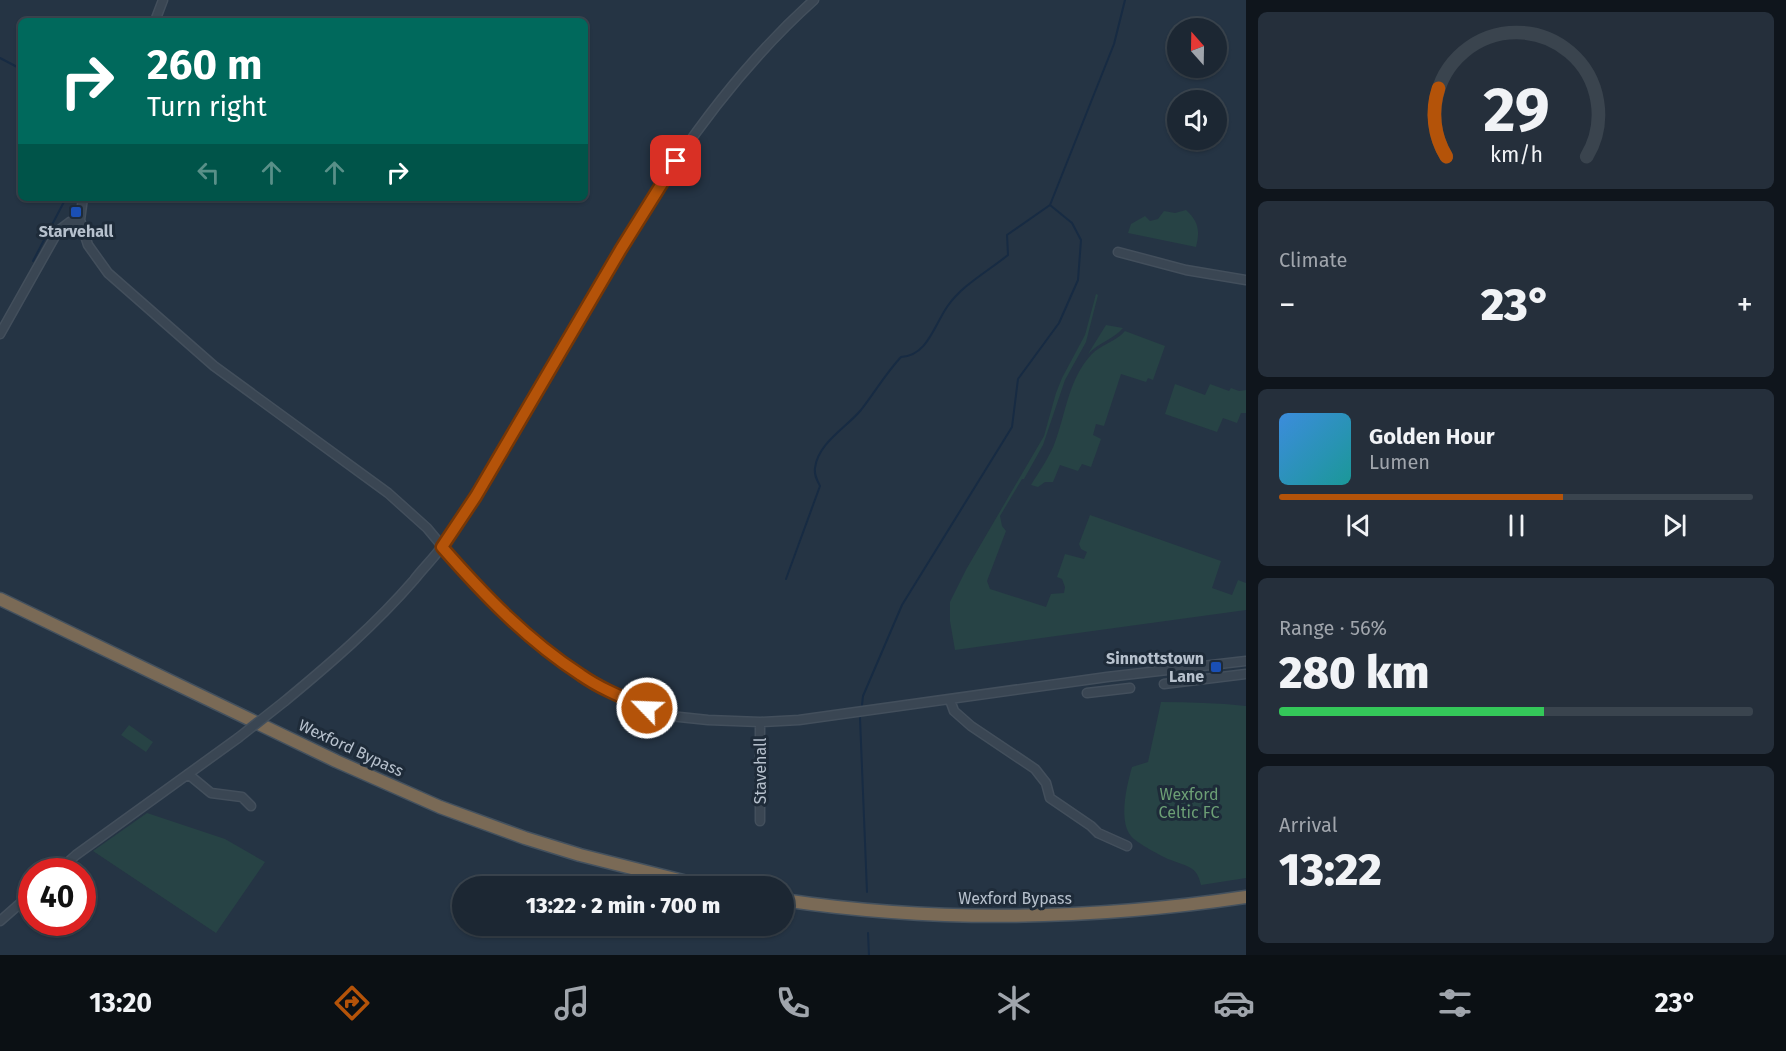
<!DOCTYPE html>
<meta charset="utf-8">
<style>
:root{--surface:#1c2733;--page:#252f3b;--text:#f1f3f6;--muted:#a0a5ac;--line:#3a444e;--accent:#b45309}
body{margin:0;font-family:"Fira Sans",sans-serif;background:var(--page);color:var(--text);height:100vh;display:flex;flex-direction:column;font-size:22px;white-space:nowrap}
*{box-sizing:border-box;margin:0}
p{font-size:20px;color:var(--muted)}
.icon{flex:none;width:33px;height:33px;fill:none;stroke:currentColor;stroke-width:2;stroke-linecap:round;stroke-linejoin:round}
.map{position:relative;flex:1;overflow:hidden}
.side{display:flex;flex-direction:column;gap:12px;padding:12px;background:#0f151c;width:540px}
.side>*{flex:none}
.guide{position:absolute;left:18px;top:18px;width:570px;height:183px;border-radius:9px;box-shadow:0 2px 4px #0004,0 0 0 2px var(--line);background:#00695c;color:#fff;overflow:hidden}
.needle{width:39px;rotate:340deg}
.buttons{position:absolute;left:1167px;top:18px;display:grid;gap:12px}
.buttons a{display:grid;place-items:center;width:60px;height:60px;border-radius:50%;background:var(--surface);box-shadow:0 2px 4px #0004,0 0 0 2px var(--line);font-size:30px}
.speed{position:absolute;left:18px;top:858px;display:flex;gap:12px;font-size:30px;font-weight:700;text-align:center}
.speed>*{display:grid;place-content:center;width:78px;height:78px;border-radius:50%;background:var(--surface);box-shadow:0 2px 4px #0004,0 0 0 2px var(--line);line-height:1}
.speed .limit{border:9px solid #d22;background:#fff;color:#111}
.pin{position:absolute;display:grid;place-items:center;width:51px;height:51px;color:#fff;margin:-26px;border-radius:12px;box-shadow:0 3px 9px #0006}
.me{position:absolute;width:66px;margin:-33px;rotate:294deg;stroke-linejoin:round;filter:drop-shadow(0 0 4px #0008)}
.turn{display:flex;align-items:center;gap:21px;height:126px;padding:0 30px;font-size:27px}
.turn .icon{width:78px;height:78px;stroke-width:2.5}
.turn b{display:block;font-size:42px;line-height:51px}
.lanes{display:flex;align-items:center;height:57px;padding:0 30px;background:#0003;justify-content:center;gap:30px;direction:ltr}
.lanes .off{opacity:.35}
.big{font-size:45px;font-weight:800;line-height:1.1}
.side .widget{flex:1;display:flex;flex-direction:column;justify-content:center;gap:9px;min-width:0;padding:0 21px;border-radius:9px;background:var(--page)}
.side .dial{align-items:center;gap:0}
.dial svg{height:156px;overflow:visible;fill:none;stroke:var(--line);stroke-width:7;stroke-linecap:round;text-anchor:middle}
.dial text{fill:var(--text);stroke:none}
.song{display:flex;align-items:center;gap:18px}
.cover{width:72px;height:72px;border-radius:9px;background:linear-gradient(135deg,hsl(210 70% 55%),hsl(180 70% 35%))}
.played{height:6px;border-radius:3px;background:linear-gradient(90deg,var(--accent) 60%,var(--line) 60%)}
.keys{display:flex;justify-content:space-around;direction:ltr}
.heat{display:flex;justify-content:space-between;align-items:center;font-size:33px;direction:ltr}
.charge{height:9px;border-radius:4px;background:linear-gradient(90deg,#34c759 56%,var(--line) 0)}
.trip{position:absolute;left:452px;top:876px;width:342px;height:60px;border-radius:30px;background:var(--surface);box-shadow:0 2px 4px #0004,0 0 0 2px var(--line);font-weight:800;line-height:60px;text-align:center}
.dock{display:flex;height:96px;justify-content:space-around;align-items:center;background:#0b1014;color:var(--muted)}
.dock .icon{width:42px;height:42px}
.dock .selected{color:var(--accent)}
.dock b{font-size:27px;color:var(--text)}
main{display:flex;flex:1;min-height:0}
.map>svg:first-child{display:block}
.green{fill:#274345}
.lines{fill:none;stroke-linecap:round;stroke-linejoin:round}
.stream{stroke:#172b43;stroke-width:2}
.minor-casing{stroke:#434f5c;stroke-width:11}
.highway-casing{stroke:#44515e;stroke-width:15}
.minor{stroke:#3a4653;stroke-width:8}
.highway{stroke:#7a6a56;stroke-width:12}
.minor-bridge-casing{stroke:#434f5c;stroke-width:11;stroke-linecap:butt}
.minor-bridge{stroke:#3a4653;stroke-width:8}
.route-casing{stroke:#753606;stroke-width:15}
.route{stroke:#b45309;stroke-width:10}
.transit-dot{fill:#1a4fb4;stroke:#1e2b39;stroke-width:2}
.labels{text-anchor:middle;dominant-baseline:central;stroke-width:6;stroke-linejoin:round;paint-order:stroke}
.poi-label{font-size:16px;font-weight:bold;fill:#b7c1cd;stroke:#1e2b39}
.street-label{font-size:16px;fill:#b7c1cd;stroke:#1e2b39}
.park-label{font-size:16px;fill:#6c9f75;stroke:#1e2b39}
</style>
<main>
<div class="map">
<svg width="1246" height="955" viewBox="0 0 1246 955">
<rect width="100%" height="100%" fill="#253444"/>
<path class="green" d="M1186 210C1199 222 1200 231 1196 247L1128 233 1131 224 1145 216 1150 221 1158 219 1164 211 1175 213Z
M1096 294 1098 295 1086 342 1065 380 1043 445 1024 479H1022L1000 516 1002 526 1006 531 987 581 990 589 1046 607 1051 594 1064 593 1065 587 1062 579 1057 577 1065 554 1084 559 1087 552 1081 549 1079 544 1090 515 1221 561 1212 588 1232 595 1238 580 1246 583V610L955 650 950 621V602L967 568 1044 436 1056 393 1062 378 1085 335Z
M1106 325 1123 328C1114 339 1099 342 1088 354Z
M1125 331 1165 346 1153 380 1148 378 1146 382 1121 374 1104 426 1096 424 1093 435 1101 439 1091 467 1082 464 1078 471 1060 465 1053 482H1045L1038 487 1031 485C1039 472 1048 459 1054 445 1066 414 1068 380 1091 355 1101 344 1116 342 1125 331Z
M1175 384 1205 395 1210 384 1229 391 1231 388 1239 391 1246 390V413H1241L1237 423 1223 418 1217 432 1165 414Z
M1161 702C1190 702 1218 703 1246 706V878L1201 885C1197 866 1188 867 1171 860 1164 858 1135 842 1131 836 1118 820 1127 785 1132 767L1148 762Z
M129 725 153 742 146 752 121 735Z
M147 813 225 839 265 862 216 933 93 851Z"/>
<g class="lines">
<path class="stream" d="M0 58 21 69
M33 261 66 198
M786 579 820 486C817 480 814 475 815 468 818 443 846 428 861 410 875 392 886 373 901 357 927 356 934 326 947 307 962 285 987 272 1008 255L1007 235 1050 205
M862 705 863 696 902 605 1012 427 1018 379 1059 323 1078 280 1081 240 1072 223 1050 205 1114 44 1125 0
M860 718 867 892
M868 933 869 955"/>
<g class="minor-casing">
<path id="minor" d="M155 21 163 0
M83 198 80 220 88 245 108 273 214 366 388 493 427 528 462 570 496 607 541 646 581 675 625 699 670 716 708 720 760 722 799 720 1107 677 1246 661
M1118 252 1186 270 1246 280
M0 334 58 231 70 222 80 220
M1164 684 1246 674
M1087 693 1130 688
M950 700 954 711 971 726 1035 769 1046 783 1050 798 1091 826 1098 833 1127 846
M285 701C331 663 375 625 414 580 423 568 435 557 443 545 569 365 647 149 814 0
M188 774 211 793 242 797 251 806
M760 821V722
M57 872 76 855 238 738
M0 921 32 893"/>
</g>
<g class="highway-casing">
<path id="highway" d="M0 599 336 761 440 807 525 838 580 855 703 886
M783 900C937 923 1092 920 1246 897"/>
</g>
<use href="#minor" class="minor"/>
<use href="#highway" class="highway"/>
<g class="minor-bridge-casing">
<path id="minor-bridge" d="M238 738 285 701"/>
</g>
<use href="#minor-bridge" class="minor-bridge"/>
</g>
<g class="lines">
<g class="route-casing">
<path id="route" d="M647 708C624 698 601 689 581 675 527 640 484 595 442 547L476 496 621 249 676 161"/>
</g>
<use href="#route" class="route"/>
</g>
<g class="transit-dot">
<rect x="70" y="206" width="12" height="12" rx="3"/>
<rect x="1210" y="661" width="12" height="12" rx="3"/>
</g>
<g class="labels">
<g class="poi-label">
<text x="76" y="231">Starvehall</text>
<text x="1204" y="658" text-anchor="end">Sinnottstown<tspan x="1204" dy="18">Lane</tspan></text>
</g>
<g class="street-label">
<text transform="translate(351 748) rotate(25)">Wexford Bypass</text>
<text transform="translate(760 771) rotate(-90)">Stavehall</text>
<text x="1015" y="898">Wexford Bypass</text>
</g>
<g class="park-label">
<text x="1189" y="794">Wexford<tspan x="1189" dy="18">Celtic FC</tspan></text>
</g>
</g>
</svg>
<div class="buttons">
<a><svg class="needle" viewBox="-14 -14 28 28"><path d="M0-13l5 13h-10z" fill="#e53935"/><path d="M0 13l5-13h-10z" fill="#a0a5ac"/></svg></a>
<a><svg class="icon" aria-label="sound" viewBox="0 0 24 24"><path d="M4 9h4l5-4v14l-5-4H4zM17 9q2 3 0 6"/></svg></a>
</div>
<div class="speed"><div class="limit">40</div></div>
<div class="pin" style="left:676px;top:161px;background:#d93025"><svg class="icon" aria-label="arrive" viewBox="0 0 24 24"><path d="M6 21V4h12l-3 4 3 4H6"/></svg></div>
<svg class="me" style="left:647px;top:708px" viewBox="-20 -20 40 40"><circle r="17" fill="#b45309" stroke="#fff" stroke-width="3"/><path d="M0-11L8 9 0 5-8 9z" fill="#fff"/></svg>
<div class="trip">13:22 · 2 min · 700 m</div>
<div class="guide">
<div class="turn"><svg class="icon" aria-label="right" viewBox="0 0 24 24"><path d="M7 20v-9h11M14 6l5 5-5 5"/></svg><div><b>260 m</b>Turn right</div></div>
<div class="lanes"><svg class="icon off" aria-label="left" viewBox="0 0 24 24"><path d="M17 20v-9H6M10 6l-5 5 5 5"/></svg><svg class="icon off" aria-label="ahead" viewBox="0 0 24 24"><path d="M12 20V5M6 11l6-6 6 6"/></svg><svg class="icon off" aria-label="ahead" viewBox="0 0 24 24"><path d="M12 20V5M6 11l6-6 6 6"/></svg><svg class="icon" aria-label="right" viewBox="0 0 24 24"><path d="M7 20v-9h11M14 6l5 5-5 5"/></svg></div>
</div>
</div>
<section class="side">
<div class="widget dial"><svg viewBox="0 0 100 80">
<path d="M14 69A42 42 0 1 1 86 69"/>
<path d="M14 69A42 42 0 0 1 10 34" stroke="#b45309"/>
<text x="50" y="56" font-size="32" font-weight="700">29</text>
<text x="50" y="72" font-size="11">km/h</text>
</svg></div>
<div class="widget"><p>Climate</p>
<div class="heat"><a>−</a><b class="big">23°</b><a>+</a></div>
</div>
<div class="widget">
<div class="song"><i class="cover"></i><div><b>Golden Hour</b><p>Lumen</p></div></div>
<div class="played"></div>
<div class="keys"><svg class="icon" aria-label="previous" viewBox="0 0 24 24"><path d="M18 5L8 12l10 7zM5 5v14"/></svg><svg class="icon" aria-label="pause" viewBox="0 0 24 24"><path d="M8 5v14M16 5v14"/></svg><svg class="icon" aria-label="next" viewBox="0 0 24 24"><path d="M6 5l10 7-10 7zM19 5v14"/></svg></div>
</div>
<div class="widget"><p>Range · 56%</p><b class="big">280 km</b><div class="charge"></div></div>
<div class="widget"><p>Arrival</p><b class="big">13:22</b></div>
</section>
</main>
<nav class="dock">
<b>13:20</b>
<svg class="icon selected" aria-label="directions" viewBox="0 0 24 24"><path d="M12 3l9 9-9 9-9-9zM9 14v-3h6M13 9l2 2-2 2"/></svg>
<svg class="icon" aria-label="music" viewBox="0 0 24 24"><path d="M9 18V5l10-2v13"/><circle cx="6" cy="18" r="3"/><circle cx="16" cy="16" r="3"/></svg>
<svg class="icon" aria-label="phone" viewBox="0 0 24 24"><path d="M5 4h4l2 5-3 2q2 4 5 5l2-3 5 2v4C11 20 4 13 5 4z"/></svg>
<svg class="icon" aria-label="climate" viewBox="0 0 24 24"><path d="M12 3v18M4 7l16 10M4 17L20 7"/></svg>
<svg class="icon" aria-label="car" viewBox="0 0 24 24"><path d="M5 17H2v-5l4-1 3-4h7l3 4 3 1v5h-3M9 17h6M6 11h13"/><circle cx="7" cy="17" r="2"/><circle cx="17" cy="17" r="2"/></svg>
<svg class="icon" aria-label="filters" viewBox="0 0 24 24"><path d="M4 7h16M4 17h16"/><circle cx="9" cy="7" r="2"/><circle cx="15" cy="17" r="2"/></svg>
<b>23°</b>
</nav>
